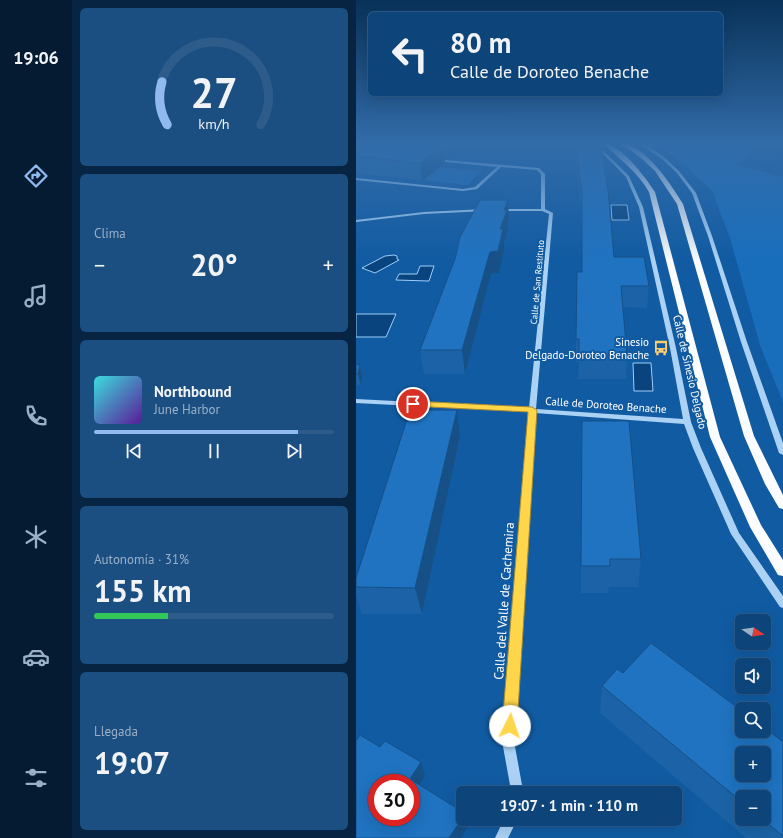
<!DOCTYPE html>
<html lang="es">
<meta charset="utf-8">
<style>
:root{--surface:#0d447a;--page:#1b4e81;--text:#f1f3f6;--muted:#9ab0c7;--line:#2d5c8b;--accent:#90b9f0}
body{margin:0;font-family:"PT Sans",sans-serif;background:var(--page);color:var(--text);height:100vh;display:flex;flex-direction:column;font-size:15px;white-space:nowrap}
*{box-sizing:border-box;margin:0}
p{font-size:13px;color:var(--muted)}
.icon{flex:none;width:22px;height:22px;fill:none;stroke:currentColor;stroke-width:2;stroke-linecap:round;stroke-linejoin:round}
.map{position:relative;flex:1;overflow:hidden}
.side{display:flex;flex-direction:column;gap:8px;padding:8px;background:#072543;width:284px}
.side>*{flex:none}
.guide{position:absolute;left:12px;top:12px;width:355px;height:84px;border-radius:6px;box-shadow:0 4px 16px #0002,0 0 0 1px var(--line);background:#0d447a;color:var(--text);overflow:hidden}
.needle{width:26px;rotate:103deg}
.buttons{position:absolute;left:379px;top:614px;display:grid;gap:8px}
.buttons a{display:grid;place-items:center;width:36px;height:36px;border-radius:6px;background:var(--surface);box-shadow:0 4px 16px #0002,0 0 0 1px var(--line);font-size:20px}
.speed{position:absolute;left:12px;top:774px;display:flex;gap:8px;font-size:20px;font-weight:700;text-align:center}
.speed>*{display:grid;place-content:center;width:52px;height:52px;border-radius:50%;background:var(--surface);box-shadow:0 4px 16px #0002,0 0 0 1px var(--line);line-height:1}
.speed .limit{border:6px solid #d22;background:#fff;color:#111}
.pin{position:absolute;display:grid;place-items:center;width:34px;height:34px;color:#fff;margin:-17px;border:2px solid #fff;border-radius:50%;box-shadow:0 1px 4px #0007}
.me{position:absolute;width:44px;margin:-22px;rotate:4deg;stroke-linejoin:round;filter:drop-shadow(0 0 3px #0008)}
.turn{display:flex;align-items:center;gap:14px;height:84px;padding:0 16px;font-size:18px}
.turn .icon{width:52px;height:52px;stroke-width:2.5}
.turn b{display:block;font-size:28px;line-height:34px}
.big{font-size:30px;font-weight:700;line-height:1.1}
.side .tile{flex:1;display:flex;flex-direction:column;justify-content:center;gap:6px;min-width:0;padding:0 14px;border-radius:6px;background:var(--page)}
.side .dial{align-items:center;gap:0}
.dial svg{height:104px;overflow:visible;fill:none;stroke:var(--line);stroke-width:7;stroke-linecap:round;text-anchor:middle}
.dial text{fill:var(--text);stroke:none}
.song{display:flex;align-items:center;gap:12px}
.cover{width:48px;height:48px;border-radius:6px;background:linear-gradient(135deg,hsl(180 70% 55%),hsl(270 70% 35%))}
.played{height:4px;border-radius:2px;background:linear-gradient(90deg,var(--accent) 85%,var(--line) 85%)}
.keys{display:flex;justify-content:space-around;direction:ltr}
.heat{display:flex;justify-content:space-between;align-items:center;font-size:22px;direction:ltr}
.charge{height:6px;border-radius:3px;background:linear-gradient(90deg,#34c759 31%,var(--line) 0)}
.trip{position:absolute;left:100px;top:786px;width:226px;height:40px;border-radius:6px;background:var(--surface);box-shadow:0 4px 16px #0002,0 0 0 1px var(--line);font-weight:700;line-height:40px;text-align:center}
main{display:flex;flex:1;min-height:0}
.menu{display:flex;flex-direction:column;width:72px;justify-content:space-around;align-items:center;background:#051b31;color:var(--muted)}
.menu .icon{width:28px;height:28px}
.menu .on{color:var(--accent)}
.menu b{font-size:18px;color:var(--text)}
.map>svg:first-child{display:block}
.green{fill:#196ebc}
.water{fill:#0a447e;stroke:#9dcef8}
.lines{fill:none;stroke-linecap:round;stroke-linejoin:round}
.minor{fill:#abd2f5;fill-rule:evenodd}
.major{fill:#fafcff;fill-rule:evenodd}
.wall{fill:#1b63a6;fill-rule:evenodd}
.shaded-wall{fill:#165087}
.building{fill:#1f73c1;stroke:#165087;fill-rule:evenodd}
.route{fill:#ffd54a;stroke:#a68a30}
.labels{text-anchor:middle;dominant-baseline:central;stroke-width:4;stroke-linejoin:round;paint-order:stroke}
.far-street-label{font-size:9px;fill:#fff;stroke:#115ba2}
.poi-label{font-size:11px;fill:#fff;stroke:#115ba2;text-anchor:end}
.street-label{font-size:11px;fill:#fff;stroke:#115ba2}
.near-street-label{font-size:13px;fill:#fff;stroke:#115ba2}
</style>
<main>
<nav class="menu">
<b>19:06</b>
<svg class="icon on" aria-label="directions" viewBox="0 0 24 24"><path d="M12 3l9 9-9 9-9-9zM9 14v-3h6M13 9l2 2-2 2"/></svg>
<svg class="icon" aria-label="music" viewBox="0 0 24 24"><path d="M9 18V5l10-2v13"/><circle cx="6" cy="18" r="3"/><circle cx="16" cy="16" r="3"/></svg>
<svg class="icon" aria-label="phone" viewBox="0 0 24 24"><path d="M5 4h4l2 5-3 2q2 4 5 5l2-3 5 2v4C11 20 4 13 5 4z"/></svg>
<svg class="icon" aria-label="climate" viewBox="0 0 24 24"><path d="M12 3v18M4 7l16 10M4 17L20 7"/></svg>
<svg class="icon" aria-label="car" viewBox="0 0 24 24"><path d="M5 17H2v-5l4-1 3-4h7l3 4 3 1v5h-3M9 17h6M6 11h13"/><circle cx="7" cy="17" r="2"/><circle cx="17" cy="17" r="2"/></svg>
<svg class="icon" aria-label="filters" viewBox="0 0 24 24"><path d="M4 7h16M4 17h16"/><circle cx="9" cy="7" r="2"/><circle cx="15" cy="17" r="2"/></svg>
</nav>
<section class="side">
<div class="tile dial"><svg viewBox="0 0 100 80">
<path d="M14 69A42 42 0 1 1 86 69"/>
<path d="M14 69A42 42 0 0 1 10 36" stroke="#90b9f0"/>
<text x="50" y="56" font-size="32" font-weight="700">27</text>
<text x="50" y="72" font-size="11">km/h</text>
</svg></div>
<div class="tile"><p>Clima</p>
<div class="heat"><a>−</a><b class="big">20°</b><a>+</a></div>
</div>
<div class="tile">
<div class="song"><i class="cover"></i><div><b>Northbound</b><p>June Harbor</p></div></div>
<div class="played"></div>
<div class="keys"><svg class="icon" aria-label="previous" viewBox="0 0 24 24"><path d="M18 5L8 12l10 7zM5 5v14"/></svg><svg class="icon" aria-label="pause" viewBox="0 0 24 24"><path d="M8 5v14M16 5v14"/></svg><svg class="icon" aria-label="next" viewBox="0 0 24 24"><path d="M6 5l10 7-10 7zM19 5v14"/></svg></div>
</div>
<div class="tile"><p>Autonomía · 31%</p><b class="big">155 km</b><div class="charge"></div></div>
<div class="tile"><p>Llegada</p><b class="big">19:07</b></div>
</section>
<div class="map">
<svg width="427" height="838" viewBox="0 0 427 838">
<rect width="100%" height="100%" fill="#115ba2"/>
<path class="green" d="M299 144H402L382 165 427 177V402L404 345 374 238 356 191 319 157Z
M84 167 125 171 111 185H108L67 180Z"/>
<path class="water" d="M255 205H271L273 220H256Z
M38 255 41 256V259L43 260 19 273 6 268 29 256Z
M64 266H78L73 281 40 280 43 274H61Z
M0 314H40L30 337H0Z
M277 363H295L297 391H278Z"/>
<g class="lines">
<path class="minor" d="M233 144H237L250 153 273 176 287 207 320 348 335 422 345 448 383 533 427 596V608L424 607 375 534 337 448 328 424 179 413 158 741 166 785 164 793H152L154 785 146 741 172 412 0 403V399L173 408 193 214 186 211H145L143 210 145 209H185V174L181 170 145 167 121 189 107 191 0 180V178L107 189 119 187 141 167 79 161 77 160 78 159 183 168 189 174V209L197 213 180 409 327 419 314 348 283 207 270 177 248 155Z
M284 144H289L308 157 323 171 340 193 356 236 391 342 427 443V455L423 453 385 342 352 236 336 193 321 173 306 159Z
M128 209H130V211L68 214 0 222V220L68 212Z
M148 819H160L157 828 152 838H139Z"/>
<path class="major" d="M248 144C265 144 290 178 299 192L364 437 405 525 427 560V576L422 575 394 527 354 437 293 192C281 171 264 160 248 144Z
M266 144C289 144 316 186 327 204L398 436 427 495V509L423 508 409 484 388 436 321 204 299 171 285 158Z"/>
</g>
<path class="wall" d="M0 144H109V145L94 158H88L89 163 66 181 0 173Z
M220 147 258 257 293 286 291 308 267 307 271 356 270 379H222L223 362H220V339L226 272 225 211 220 164Z
M153 219 152 224V230L148 243V250L143 273 135 274 109 374H68L64 350Z
M0 364 4 365 6 377 5 385H0Z
M104 436 66 614H6L0 596V578Z
M225 448 285 559 282 587H253L252 593H225Z
M267 673 427 742V838H390L244 713 246 686ZM386 797 408 819H386Z"/>
<path class="shaded-wall" d="M92 144H109V145L94 158Z
M87 146 89 163 66 181 64 163Z
M152 200 153 219 152 224V230L148 243V250L143 273 135 274 109 374 106 350 134 252 144 229 148 210Z
M4 365 6 377 5 385 2 374Z
M101 410 104 436 66 614 59 588Z
M65 762 69 776 58 792 54 779Z
M107 817V819H111L112 826 105 838H93Z"/>
<path class="building" d="M0 144H70L87 146 64 163 0 156Z
M220 147H245L252 190 258 257H288L293 286H265L271 356H223V339H220L221 272H226V193Z
M124 200H152L148 210H151L144 229H147L142 251 134 252 106 350H64L99 259 104 237Z
M0 364 4 365 2 374H0Z
M54 410H101L59 588 0 587V578Z
M226 421H273L285 559H254V566H225Z
M295 643 386 711V731H408V727L427 742V836L406 819H408V797H386V802L246 686 261 669 267 673ZM386 753H408V775H386Z
M4 735 24 747 29 741 65 762 54 779 107 812V817L93 838H0V741ZM21 783H55V817H21Z"/>
<linearGradient id="sky" x2="0" y2="1"><stop stop-color="#093259"/><stop offset="0.55" stop-color="#326ca9"/><stop offset="1" stop-color="#326ca9" stop-opacity="0"/></linearGradient>
<rect width="427" height="261" fill="url(#sky)"/>
<path class="route" d="M57 401 176 407 181 410 161 726 159 731 154 733 148 731 146 726 172 412 54 406 52 404Z"/>
<defs>
<g id="bus-bare" transform="scale(1.2)"><path d="M-5-6H5V4H4V6H2V4H-2V6H-4V4H-5ZM-3.5-4V0h7V-4ZM-3.5 1.2v1.5H-2V1.2ZM2 1.2v1.5H3.5V1.2Z" fill="#ffcc70" stroke="#115ba2" stroke-width="2.5" paint-order="stroke"/></g>
</defs>
<g fill-rule="evenodd">
<use href="#bus-bare" x="305" y="348"/>
</g>
<g class="labels">
<g class="far-street-label">
<text transform="translate(181 282) rotate(-85)">Calle de San Restituto</text>
</g>
<g class="poi-label">
<text x="293" y="342">Sinesio<tspan x="293" dy="13">Delgado-Doroteo Benache</tspan></text>
</g>
<g class="street-label">
<text transform="translate(334 372) rotate(77)">Calle de Sinesio Delgado</text>
<text transform="translate(250 405) rotate(4)">Calle de Doroteo Benache</text>
</g>
<g class="near-street-label">
<text transform="translate(148 601) rotate(-86)">Calle del Valle de Cachemira</text>
</g>
</g>
</svg>
<div class="buttons">
<a><svg class="needle" viewBox="-14 -14 28 28"><path d="M0-13l5 13h-10z" fill="#e53935"/><path d="M0 13l5-13h-10z" fill="#9ab0c7"/></svg></a>
<a><svg class="icon" aria-label="sound" viewBox="0 0 24 24"><path d="M4 9h4l5-4v14l-5-4H4zM17 9q2 3 0 6"/></svg></a>
<a><svg class="icon" aria-label="search" viewBox="0 0 24 24"><circle cx="10" cy="10" r="6"/><path d="M15 15l6 6"/></svg></a>
<a>+</a>
<a>−</a>
</div>
<div class="speed"><div class="limit">30</div></div>
<div class="pin" style="left:57px;top:404px;background:#d93025"><svg class="icon" aria-label="arrive" viewBox="0 0 24 24"><path d="M6 21V4h12l-3 4 3 4H6"/></svg></div>
<svg class="me" style="left:154px;top:726px" viewBox="-20 -20 40 40"><circle r="19" fill="#fff"/><path d="M0-13L10 11 0 6-10 11z" fill="#ffd54a"/></svg>
<div class="trip">19:07 · 1 min · 110 m</div>
<div class="guide">
<div class="turn"><svg class="icon" aria-label="left" viewBox="0 0 24 24"><path d="M17 20v-9H6M10 6l-5 5 5 5"/></svg><div><b>80 m</b>Calle de Doroteo Benache</div></div>
</div>
</div>
</main>
